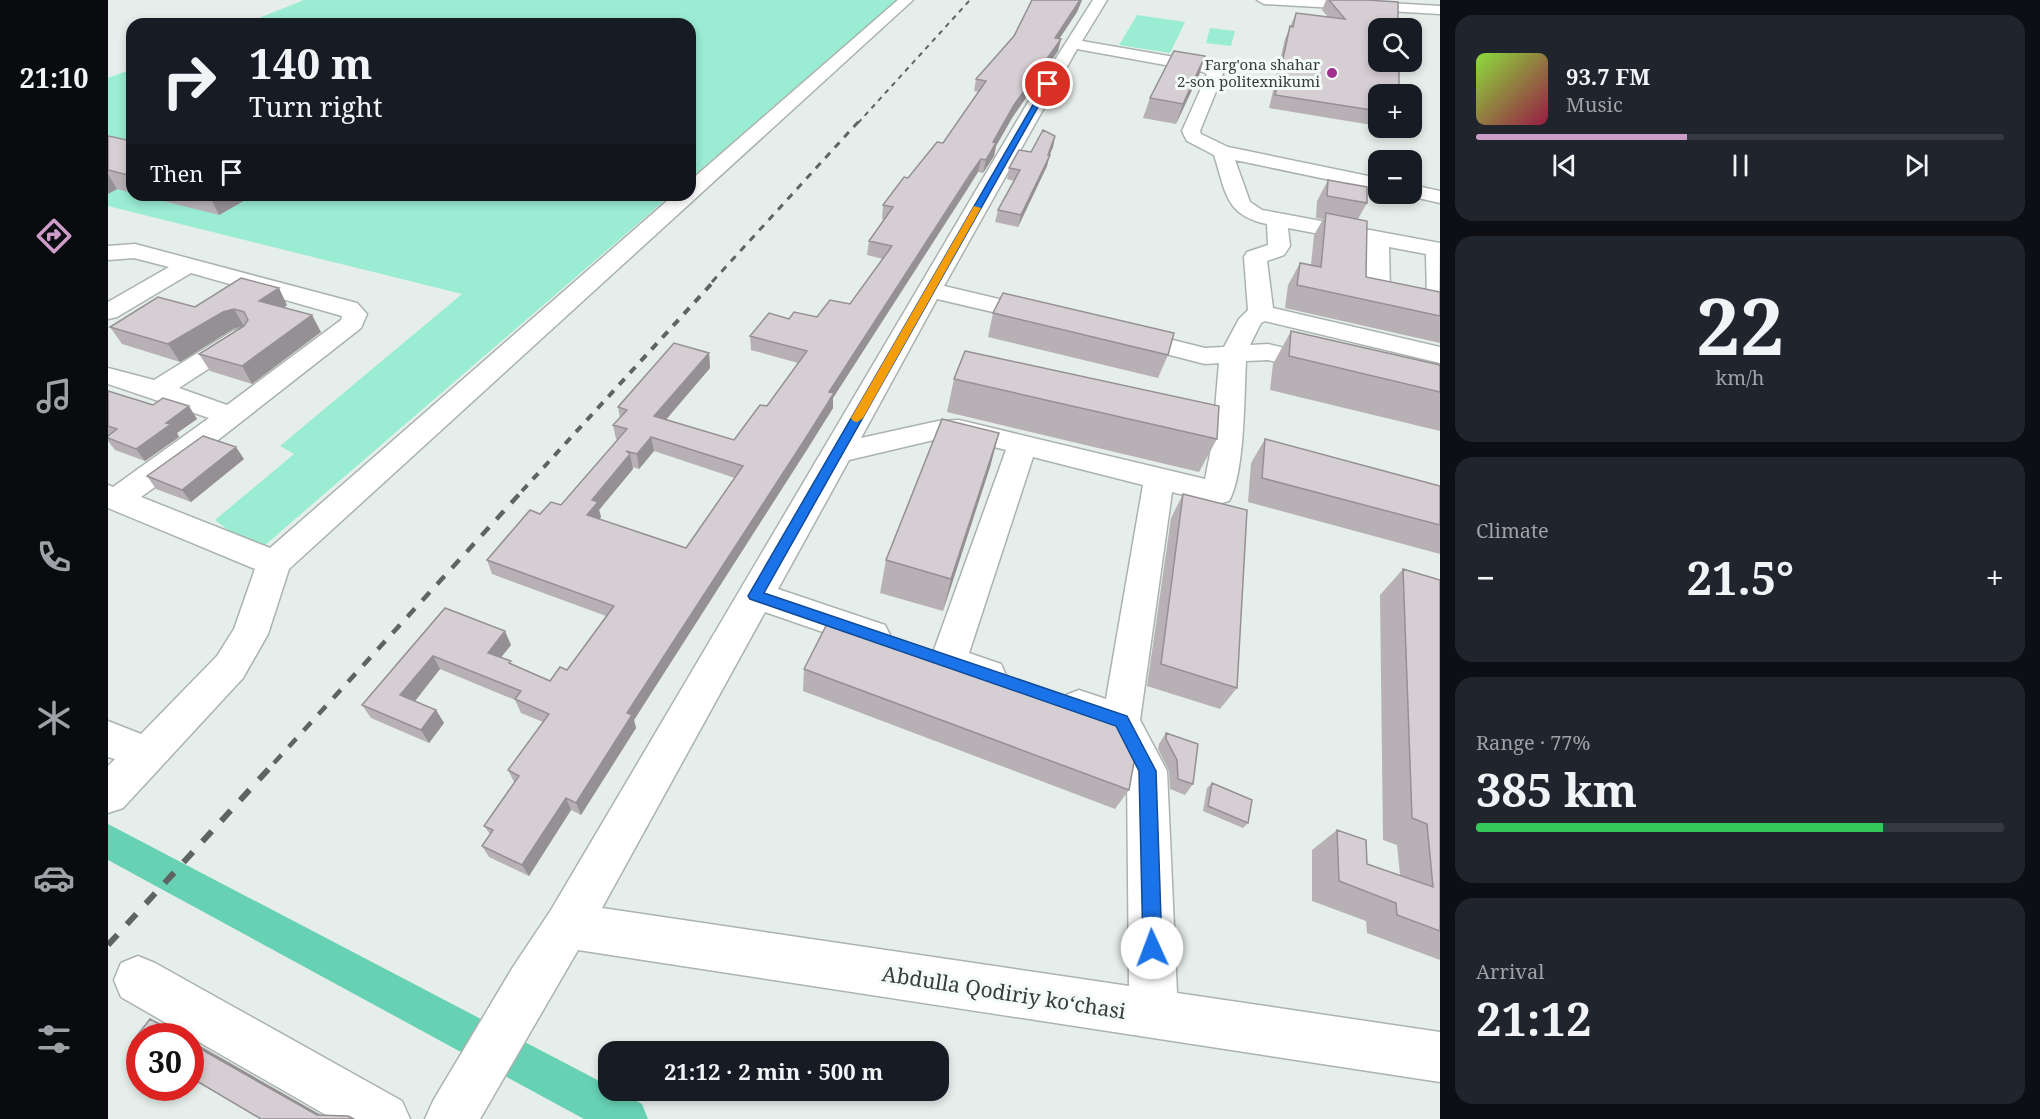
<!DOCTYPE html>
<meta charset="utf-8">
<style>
:root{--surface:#171b24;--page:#20242c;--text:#f1f3f6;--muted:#9ea1a6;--line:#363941;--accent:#cd9cc8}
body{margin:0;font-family:"Noto Serif",serif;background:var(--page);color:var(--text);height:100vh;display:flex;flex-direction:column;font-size:22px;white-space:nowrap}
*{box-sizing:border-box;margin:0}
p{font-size:20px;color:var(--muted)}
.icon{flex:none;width:33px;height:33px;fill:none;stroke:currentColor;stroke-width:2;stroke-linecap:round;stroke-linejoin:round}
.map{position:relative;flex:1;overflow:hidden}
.details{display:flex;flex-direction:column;gap:15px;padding:15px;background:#0d0f14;width:600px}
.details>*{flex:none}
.banner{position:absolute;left:18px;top:18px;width:570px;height:183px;border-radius:18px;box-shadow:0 3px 9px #0003;background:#171b24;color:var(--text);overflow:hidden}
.fabs{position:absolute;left:1260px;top:18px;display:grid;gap:12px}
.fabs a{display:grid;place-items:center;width:54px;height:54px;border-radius:12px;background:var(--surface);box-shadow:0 3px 9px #0003;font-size:30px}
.speed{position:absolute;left:18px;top:1023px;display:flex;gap:12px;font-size:30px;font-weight:700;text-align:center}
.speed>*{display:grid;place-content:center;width:78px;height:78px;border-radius:50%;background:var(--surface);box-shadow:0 3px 9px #0003;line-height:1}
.speed .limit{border:9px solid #d22;background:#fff;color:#111}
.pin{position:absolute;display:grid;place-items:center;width:51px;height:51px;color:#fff;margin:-26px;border:3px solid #fff;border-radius:50%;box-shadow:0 2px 6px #0007}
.me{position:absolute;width:66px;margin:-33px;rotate:358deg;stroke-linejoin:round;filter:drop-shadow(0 0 4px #0008)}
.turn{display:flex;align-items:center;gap:21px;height:126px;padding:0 24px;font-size:27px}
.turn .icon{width:78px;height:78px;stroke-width:2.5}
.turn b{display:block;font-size:42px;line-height:51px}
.then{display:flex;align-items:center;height:57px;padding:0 24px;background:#0003;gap:12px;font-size:22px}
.big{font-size:45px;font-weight:700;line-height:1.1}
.details .tile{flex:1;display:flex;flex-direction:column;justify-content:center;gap:9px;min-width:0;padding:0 21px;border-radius:18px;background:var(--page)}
.details .dial{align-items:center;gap:0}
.dial b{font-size:78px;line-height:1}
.song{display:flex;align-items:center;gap:18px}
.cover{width:72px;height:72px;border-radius:9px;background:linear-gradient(135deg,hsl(90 70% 55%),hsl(340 70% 35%))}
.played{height:6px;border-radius:3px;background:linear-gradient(90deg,var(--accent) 40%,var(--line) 40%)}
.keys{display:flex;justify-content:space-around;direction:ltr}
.heat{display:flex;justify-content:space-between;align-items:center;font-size:33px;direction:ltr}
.charge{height:9px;border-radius:4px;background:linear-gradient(90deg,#34c759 77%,var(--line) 0)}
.trip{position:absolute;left:490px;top:1041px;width:351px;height:60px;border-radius:18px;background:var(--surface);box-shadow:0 3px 9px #0003;font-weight:700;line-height:60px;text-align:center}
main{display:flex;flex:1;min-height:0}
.tabs{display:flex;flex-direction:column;width:108px;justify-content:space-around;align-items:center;background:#090b0e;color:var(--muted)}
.tabs .icon{width:42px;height:42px}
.tabs .active{color:var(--accent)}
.tabs b{font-size:27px;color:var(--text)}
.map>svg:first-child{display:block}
.green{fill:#9aecd3}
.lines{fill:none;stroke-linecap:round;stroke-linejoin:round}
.canal{fill:#67d1b3;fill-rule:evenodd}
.minor-casing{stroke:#aab3b0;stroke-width:3}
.minor{fill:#fff;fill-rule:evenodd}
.rail-far4{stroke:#5e6462;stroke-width:2;stroke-dasharray:5 5;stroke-linecap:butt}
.rail-far3{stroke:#5e6462;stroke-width:3;stroke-dasharray:7 7;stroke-linecap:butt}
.rail-far2{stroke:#5e6462;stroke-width:4;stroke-dasharray:8 8;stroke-linecap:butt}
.rail-far1{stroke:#5e6462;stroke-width:4.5;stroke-dasharray:11 11;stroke-linecap:butt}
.rail{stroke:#5e6462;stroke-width:6;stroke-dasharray:14 14;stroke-linecap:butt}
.wall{fill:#b7b1b5;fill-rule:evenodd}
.shaded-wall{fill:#959094}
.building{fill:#d5ced3;stroke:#959094;stroke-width:1.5;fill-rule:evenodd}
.route{fill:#1a73e8;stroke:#114b97;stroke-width:1.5}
.slow{fill:#f59e0b}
.poi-dot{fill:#a0318f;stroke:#f2fbf8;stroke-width:2}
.labels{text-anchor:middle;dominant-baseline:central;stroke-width:6;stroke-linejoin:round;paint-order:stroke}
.far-poi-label{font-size:15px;fill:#383c3b;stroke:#f2fbf8;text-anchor:end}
.near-street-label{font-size:21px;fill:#383c3b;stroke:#f2fbf8}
</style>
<main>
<nav class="tabs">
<b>21:10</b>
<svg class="icon active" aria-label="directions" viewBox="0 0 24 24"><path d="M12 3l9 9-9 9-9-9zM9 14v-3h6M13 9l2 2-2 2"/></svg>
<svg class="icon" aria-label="music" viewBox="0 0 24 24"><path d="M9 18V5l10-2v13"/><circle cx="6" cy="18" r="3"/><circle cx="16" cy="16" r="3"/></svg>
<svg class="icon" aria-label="phone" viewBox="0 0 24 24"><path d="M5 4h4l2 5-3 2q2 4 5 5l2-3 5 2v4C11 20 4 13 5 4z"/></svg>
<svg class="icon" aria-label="climate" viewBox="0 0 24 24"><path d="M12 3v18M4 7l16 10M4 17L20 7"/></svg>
<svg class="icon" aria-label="car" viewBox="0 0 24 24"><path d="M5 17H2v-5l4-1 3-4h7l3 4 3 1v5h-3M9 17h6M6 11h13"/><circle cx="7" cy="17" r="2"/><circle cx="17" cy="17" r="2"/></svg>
<svg class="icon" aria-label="filters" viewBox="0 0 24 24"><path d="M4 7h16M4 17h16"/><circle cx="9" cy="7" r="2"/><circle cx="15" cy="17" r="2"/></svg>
</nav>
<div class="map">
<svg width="1332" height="1119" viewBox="0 0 1332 1119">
<rect width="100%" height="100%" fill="#e5eeea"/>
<path class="green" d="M196 0H789L582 179V24H136Z
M1029 15 1077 22 1062 53 1011 45Z
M1102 28 1127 31 1123 46 1098 43Z
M24 69V195H563L149 552 107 520 186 454 172 446 354 294 0 206V78Z"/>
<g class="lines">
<path class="canal" d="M0 824 501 1086V1090H509L534 1104 540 1119H476L0 860Z"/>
<g class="minor-casing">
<path id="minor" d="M790 0H805L181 569 160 634 135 678 15 808 0 813V766L7 759 0 757V721L33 734 109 656 126 629 147 569 0 508V485L5 487 101 418 0 384V368L46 380 125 331 134 328 143 331 147 336 143 341 71 388 119 405 233 320 234 316 83 273 9 317 0 319V302L61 267 26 258 0 260V246L27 244 249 303 259 314 253 328 87 458 33 497 162 548 566 195H582V181Z
M985 0H999L974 41 1101 63C1108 65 1111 68 1115 74L1092 131 1093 134 1120 147 1270 178V190L1127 160 1142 202 1154 210 1332 243 1331 317 1262 302 1258 297 1259 243 1180 228 1182 246 1176 255 1159 261 1165 308 1332 347V363L1157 321 1153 323 1142 345 1160 344 1223 359 1227 365 1223 371 1214 373 1160 360 1138 361C1136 395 1137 473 1121 501L1110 504 1064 492 1032 720 1059 771 1069 993 1332 1032V1082L470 950 372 1119H317L325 1101 405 967 443 910 919 104ZM969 49 1096 72 1099 75 1074 131 1079 141 1106 155C1118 191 1116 215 1159 224L1160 245 1139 252 1136 257 1140 310 1131 319 1116 347 1097 348 1020 329 1011 332 1007 337 1011 342 1097 364 1111 363 1104 444 1097 479 851 420 830 421 753 438 829 299 932 323 941 321 944 316 941 311 836 286ZM1281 247 1318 254 1319 300 1282 292ZM851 438 898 450 822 661 827 672 880 691 893 686 898 675 893 664 861 653 925 457 1035 485 998 699 971 690 958 695 952 707 958 719 1000 733 1019 772 1021 986 494 908 657 612 764 649 777 645 782 635 777 625 670 589 741 460 830 439Z
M1149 0H1229L1332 6V14L1156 4Z
M1304 185 1332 191V203L1297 195 1296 194H1304Z
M30 956 47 963 294 1101 302 1119H225L13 997 6 980 13 963Z"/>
</g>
<use href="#minor" class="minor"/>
<path class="rail-far4" d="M750 123 862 0"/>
<path class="rail-far3" d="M604 282 751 121"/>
<path class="rail-far2" d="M414 491 606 281"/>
<path class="rail-far1" d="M166 763 416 489"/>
<path class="rail" d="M0 945 167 762"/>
</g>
<path class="wall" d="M924 0H974L969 12 951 39H953L950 51 904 118 888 146 886 156 875 173 870 172 861 187 725 398V408L700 448 526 720 528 728 473 815 463 810 421 876 381 857 374 846 382 834 376 826 406 782 400 770 435 722 413 713 407 700 332 669 306 701 328 710 336 723 321 743 263 718 254 705 337 608 403 645 393 657 404 665 442 681 459 670 498 616 384 574 379 560 432 514 453 505 510 440 508 439 505 425 512 418 510 407 601 353 602 368 558 420 626 440 659 406 690 363 643 350 642 336 681 319 709 317 742 304 775 259 759 255 761 241 776 219H774L775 205 835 143 871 92 866 91 868 79 906 36ZM546 451 627 478 578 548 491 519 493 517 491 510 525 469 524 467 531 469Z
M1218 0H1259L1270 94V126L1161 108 1177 39 1188 13 1220 17 1214 10Z
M1097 56 1091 75 1068 124 1035 118 1042 98Z
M0 136 24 141V193L9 189 0 194Z
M947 136 945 147 941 155 939 166 910 227 887 222 890 210 906 181 899 179 901 168 923 152Z
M1220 180 1259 203 1250 219 1258 277 1332 316V343L1177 308 1180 285 1192 263 1203 265 1206 235 1215 219 1208 218 1209 201Z
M32 195H146L111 215Z
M179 305 176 308 213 332 144 384 102 371 91 354 135 326 125 329 72 362 14 344 2 327 87 307Z
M885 313 1060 355 1050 378 880 337Z
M1183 331 1332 365V431L1162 390 1165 364Z
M846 379 1109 439 1091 472 839 412Z
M0 391 89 419 69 433 71 437 37 461 7 450 0 441Z
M891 433 882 467 835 611 772 593 778 560Z
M1157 439 1332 486V554L1140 502 1143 463Z
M136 459 83 502 48 489 39 476Z
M1075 494 1129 688 1112 709 1039 686 1063 518Z
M1295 569 1332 580V960L1259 933 1258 921 1204 901V850L1229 830 1259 864 1292 875 1289 845 1275 840 1272 595Z
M696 669 1031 752 1027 758 1021 790 1007 809 695 691Z
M1058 733 1085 784 1077 795 1062 789 1061 771 1050 749 1051 744Z
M1104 783 1140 823 1135 828 1095 811 1099 788Z"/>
<path class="shaded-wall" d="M972 0H974L969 12 944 50 947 38Z
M953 39 950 51 904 118 888 146 886 156 875 173 878 160 885 142 906 105Z
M1097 56 1091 75 1068 124 1075 104Z
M947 136 945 147 937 166 940 155Z
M942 155 939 166 910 227 913 215Z
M873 159 870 172 725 398V408L700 448 526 720 528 728 473 815 468 803 519 713 721 392Z
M0 174 9 189 0 194Z
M101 195H146L111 215Z
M171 288 179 305 160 318 151 301Z
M126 309 136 326 125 329 72 362 60 344 115 312Z
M204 315 213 332 144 384 134 366Z
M601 353 602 368 548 431 546 416Z
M81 406 89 419 69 433 71 437 37 461 28 449 58 423Z
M891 433 882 467 835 611 843 579Z
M543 437 546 451 531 469 529 454Z
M128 447 136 459 83 502 74 490Z
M522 454 525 469 491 510 493 517 483 530 479 515 484 500Z
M397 631 403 645 386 666 380 653Z
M325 656 332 669 301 709 292 695Z
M328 710 336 723 321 743 313 730Z
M458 798 463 810 421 876 414 865Z
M42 1019 61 1027 77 1036H72Z
M82 1040 220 1119 209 1115 82 1043Z"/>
<path class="building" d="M924 0H972L947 38 953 39 906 105 885 142 888 143 878 160 873 159 863 173 721 392 726 393 701 433 519 713 524 715 468 803 458 798 414 865 374 846 385 830 376 826 411 776 400 770 441 714 407 699 413 691 325 656 292 695 328 710 313 730 254 705 337 608 397 631 380 653 403 661 401 663 442 681 452 667 459 670 506 606 379 560 422 510 432 514 443 502 453 505 519 429 505 425 519 410 510 407 566 343 601 353 546 416 626 440 652 405 659 406 699 351 642 336 661 313 681 319 686 312 709 317 722 300 742 304 784 246 761 241 785 207 775 205 796 177 800 178 829 142 835 143 878 81 868 79 906 36ZM543 437 635 466 578 548 479 515 490 502 484 500 522 454 518 451 529 454Z
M1221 0H1259L1290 2V28H1270V62H1291V94H1270V111L1167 95 1182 26 1185 27 1188 13 1237 19Z
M1066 51 1097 56 1075 104 1042 98Z
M935 130 947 136 940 155H942L913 215 890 210 912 170 901 168 911 150 923 152Z
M0 136 24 141V176L0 170Z
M1220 180 1259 187V203L1219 196Z
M1218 213 1259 221 1258 277 1332 292V316L1189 285 1192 263 1213 267Z
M133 278 171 288 151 301 204 315 134 366 91 354 136 326 140 320 136 312 126 309 115 312 60 344 2 327 50 297 87 307Z
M895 293 1066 333 1060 355 885 313Z
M1183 331 1332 365V392L1181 356Z
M857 351 1111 406 1109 439 846 379Z
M0 391 45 405 55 398 81 406 58 423 63 424 28 449 0 438V436L9 429 0 426Z
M834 419 891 433 843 579 778 560Z
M95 436 128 447 74 490 39 476Z
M1157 439 1332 486V525L1154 478Z
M1075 494 1139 510 1129 688 1053 664Z
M1295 569 1332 580V931L1289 915 1288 903 1231 881 1229 830 1258 840 1259 864 1325 887 1319 824 1304 818Z
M722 618 1013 720 1031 752 1028 751 1021 790 696 669Z
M1058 733 1090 744 1085 784 1070 779 1069 760 1058 739Z
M1104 783 1144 800 1140 823 1100 806Z
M42 1019 72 1036H32V1046L24 1042Z
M82 1043 209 1115 240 1116 246 1119H153L82 1077Z"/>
<path class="route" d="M940 82 943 84 656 593 1019 716 1048 771 1054 948 1051 955 1044 957 1037 955 1035 948 1031 771 1008 726 642 599 640 596 937 84Z"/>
<path class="slow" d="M866 206 873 208 755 418 749 422 745 421 743 418Z"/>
<circle class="poi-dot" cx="1224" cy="73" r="6"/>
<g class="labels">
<g class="far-poi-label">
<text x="1212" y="64">Farg'ona shahar<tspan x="1212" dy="17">2-son politexnikumi</tspan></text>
</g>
<g class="near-street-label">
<text transform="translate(896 992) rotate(9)">Abdulla Qodiriy koʻchasi</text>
</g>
</g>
</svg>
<div class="fabs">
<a><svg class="icon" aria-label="search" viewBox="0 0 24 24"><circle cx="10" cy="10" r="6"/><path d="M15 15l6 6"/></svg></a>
<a>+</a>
<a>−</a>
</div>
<div class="speed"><div class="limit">30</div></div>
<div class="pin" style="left:940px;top:84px;background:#d93025"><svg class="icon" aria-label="arrive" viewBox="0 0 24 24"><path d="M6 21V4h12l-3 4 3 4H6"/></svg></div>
<svg class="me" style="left:1044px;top:948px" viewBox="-20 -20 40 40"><circle r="19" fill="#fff"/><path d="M0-13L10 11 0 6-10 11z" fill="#1a73e8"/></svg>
<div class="trip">21:12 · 2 min · 500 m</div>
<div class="banner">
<div class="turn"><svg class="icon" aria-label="right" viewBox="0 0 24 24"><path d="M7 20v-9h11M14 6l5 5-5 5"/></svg><div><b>140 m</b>Turn right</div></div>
<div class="then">Then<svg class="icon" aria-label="arrive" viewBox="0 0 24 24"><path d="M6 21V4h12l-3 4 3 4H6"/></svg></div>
</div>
</div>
<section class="details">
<div class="tile">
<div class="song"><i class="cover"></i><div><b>93.7 FM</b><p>Music</p></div></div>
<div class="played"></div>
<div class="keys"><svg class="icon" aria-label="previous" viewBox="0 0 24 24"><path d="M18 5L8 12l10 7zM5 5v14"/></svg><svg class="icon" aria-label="pause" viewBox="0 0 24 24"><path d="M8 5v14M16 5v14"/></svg><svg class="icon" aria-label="next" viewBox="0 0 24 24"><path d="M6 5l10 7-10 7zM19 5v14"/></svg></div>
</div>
<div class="tile dial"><b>22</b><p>km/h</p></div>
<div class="tile"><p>Climate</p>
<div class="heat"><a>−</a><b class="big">21.5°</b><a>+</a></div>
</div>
<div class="tile"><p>Range · 77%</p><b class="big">385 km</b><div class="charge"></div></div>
<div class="tile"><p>Arrival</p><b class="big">21:12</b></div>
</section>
</main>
